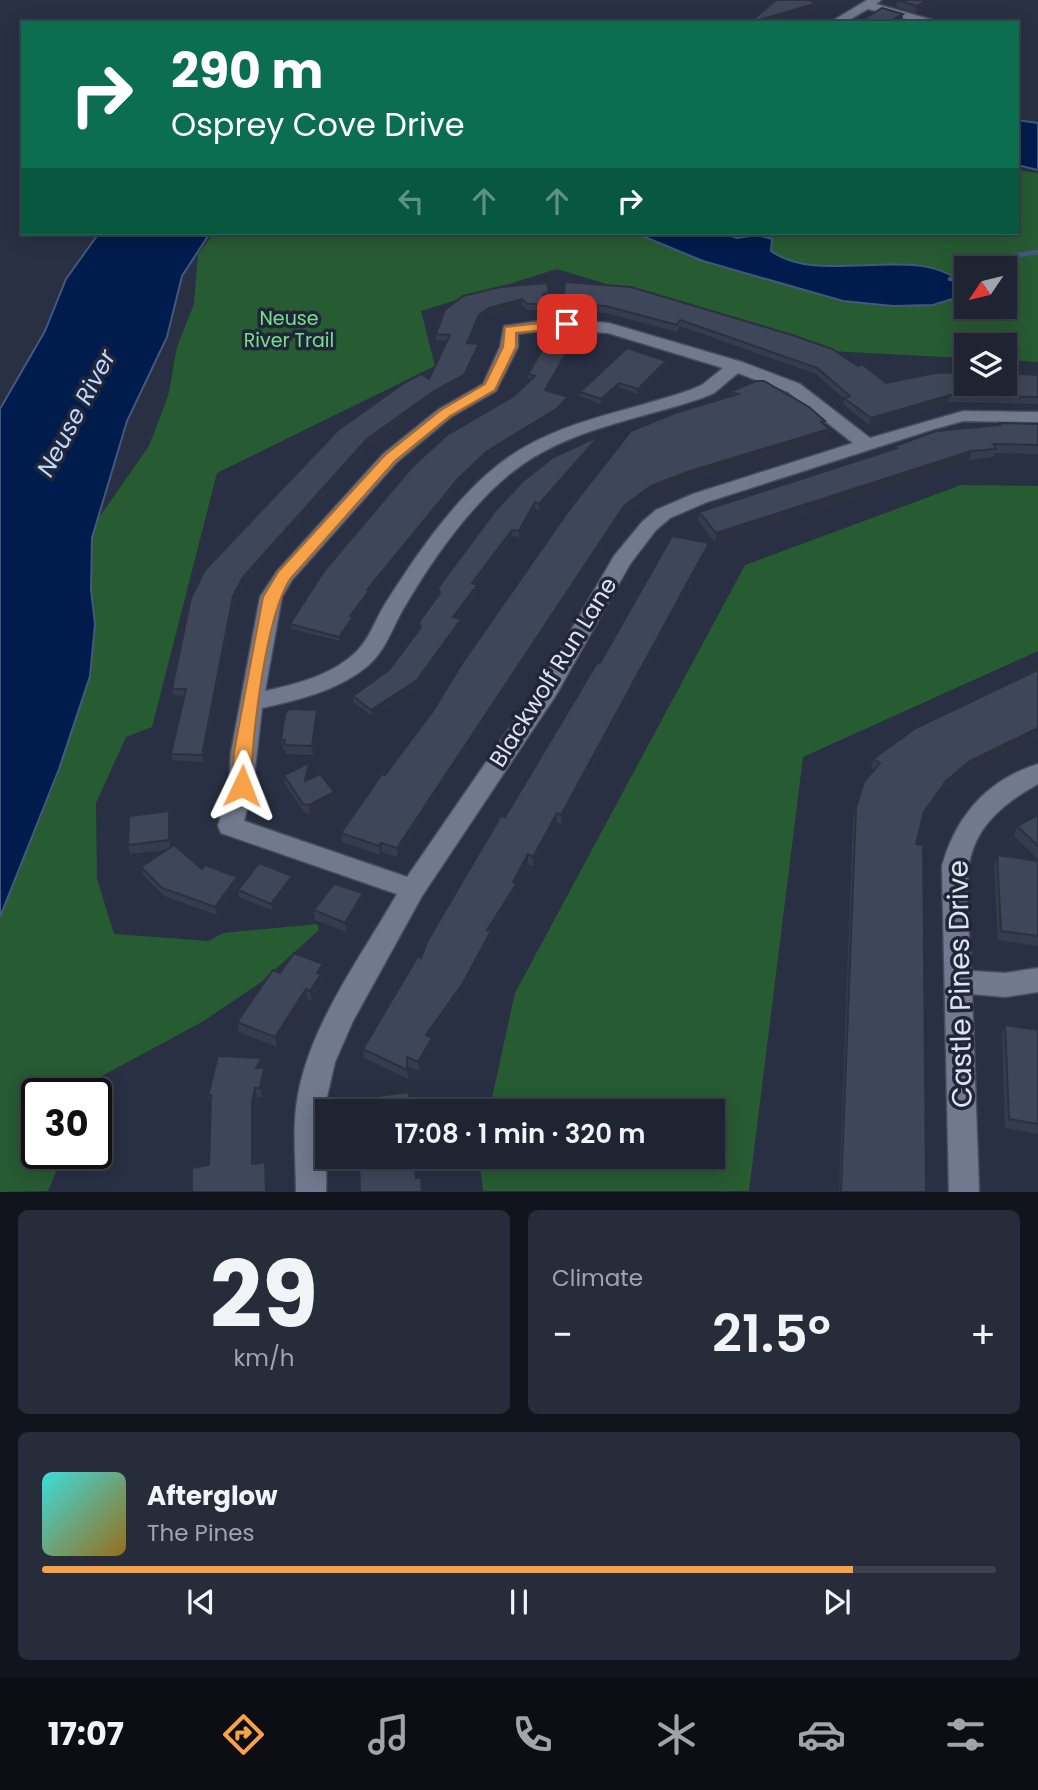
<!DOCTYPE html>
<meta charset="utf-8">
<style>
:root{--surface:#1f2432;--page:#272c3a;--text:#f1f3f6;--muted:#a1a4ac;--line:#3c414d;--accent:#f7a149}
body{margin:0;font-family:Poppins,sans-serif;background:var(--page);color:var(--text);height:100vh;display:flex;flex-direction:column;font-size:26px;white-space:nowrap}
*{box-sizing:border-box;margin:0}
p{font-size:23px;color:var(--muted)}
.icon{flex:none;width:38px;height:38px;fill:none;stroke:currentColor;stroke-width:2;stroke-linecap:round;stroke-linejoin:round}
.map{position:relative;height:1192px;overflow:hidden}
.drawer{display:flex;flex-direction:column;gap:18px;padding:18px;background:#11141c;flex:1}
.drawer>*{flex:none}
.guide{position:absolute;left:21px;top:21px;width:998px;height:214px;border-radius:0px;box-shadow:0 4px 18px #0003,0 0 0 2px var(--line);background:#0b6e4f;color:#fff;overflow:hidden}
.needle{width:46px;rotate:235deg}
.fabs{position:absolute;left:954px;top:256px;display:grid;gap:14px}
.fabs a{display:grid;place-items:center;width:63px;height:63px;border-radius:0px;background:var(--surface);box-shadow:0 4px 18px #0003,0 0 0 2px var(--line);font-size:35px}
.speed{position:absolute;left:21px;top:1078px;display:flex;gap:14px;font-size:35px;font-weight:700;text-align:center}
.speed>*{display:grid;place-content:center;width:91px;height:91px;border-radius:50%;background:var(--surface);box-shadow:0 4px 18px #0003,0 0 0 2px var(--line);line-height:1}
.speed .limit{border:4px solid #111;border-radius:10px;background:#fff;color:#111}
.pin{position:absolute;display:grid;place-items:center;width:60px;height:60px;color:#fff;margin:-30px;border-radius:14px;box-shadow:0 4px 10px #0006}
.me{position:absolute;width:77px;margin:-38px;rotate:2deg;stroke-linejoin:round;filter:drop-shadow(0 0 5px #0008)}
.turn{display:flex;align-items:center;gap:24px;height:147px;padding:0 35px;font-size:32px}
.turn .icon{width:91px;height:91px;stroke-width:2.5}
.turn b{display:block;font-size:49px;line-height:60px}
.lanes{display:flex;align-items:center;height:66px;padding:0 35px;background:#0003;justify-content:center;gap:35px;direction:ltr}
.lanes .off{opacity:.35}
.big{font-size:52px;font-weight:600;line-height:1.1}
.drawer .tile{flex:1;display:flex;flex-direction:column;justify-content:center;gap:10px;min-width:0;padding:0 24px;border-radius:10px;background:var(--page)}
.drawer .dial{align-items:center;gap:0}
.dial b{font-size:91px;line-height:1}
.song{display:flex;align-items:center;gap:21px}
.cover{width:84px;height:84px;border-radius:10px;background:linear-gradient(135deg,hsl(180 70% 55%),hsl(40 70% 35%))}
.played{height:7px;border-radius:4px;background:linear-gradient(90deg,var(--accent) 85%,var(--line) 85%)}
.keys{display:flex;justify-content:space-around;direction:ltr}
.heat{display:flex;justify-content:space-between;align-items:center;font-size:38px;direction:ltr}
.drawer .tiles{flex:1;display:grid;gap:18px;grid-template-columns:1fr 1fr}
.tile:last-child{grid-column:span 2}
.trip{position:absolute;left:315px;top:1099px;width:410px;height:70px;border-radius:0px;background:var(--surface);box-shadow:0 4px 18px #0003,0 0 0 2px var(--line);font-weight:600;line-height:70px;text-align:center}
.tab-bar{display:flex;height:112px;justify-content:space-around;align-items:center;background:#0c0e14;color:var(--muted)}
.tab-bar .icon{width:49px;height:49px}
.tab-bar .selected{color:var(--accent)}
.tab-bar b{font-size:32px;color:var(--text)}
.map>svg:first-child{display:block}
.green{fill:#275b32;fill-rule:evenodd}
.water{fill:#001c4d;stroke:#43587e;stroke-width:2}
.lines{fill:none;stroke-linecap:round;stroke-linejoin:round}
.stream{stroke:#43587e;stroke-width:4.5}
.minor-casing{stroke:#474d5c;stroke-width:3}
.minor{fill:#71798f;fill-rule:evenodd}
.wall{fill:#353c4d}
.shaded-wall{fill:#2b313e}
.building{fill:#3e4659;stroke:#2b313e;stroke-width:2}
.route{fill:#f7a149;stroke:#a1692f;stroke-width:2}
.labels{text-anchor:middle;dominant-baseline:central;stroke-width:7;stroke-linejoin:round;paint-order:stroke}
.far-park-label{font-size:19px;fill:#77e08c;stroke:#202638}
.street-label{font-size:23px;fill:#dee3ef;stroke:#202638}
.water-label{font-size:24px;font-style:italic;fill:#bdd7fe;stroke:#202638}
.near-street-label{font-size:28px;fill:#dee3ef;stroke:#202638}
</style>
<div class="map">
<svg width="1038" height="1192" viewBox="0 0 1038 1192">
<rect width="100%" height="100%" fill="#293043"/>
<path class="green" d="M1017 170 1038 173V362L1005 360 1004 345H966V358L828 351 557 269 421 311 435 366 217 473 152 727 126 737 96 803 97 879 114 934 209 941 223 933 317 924 319 930 260 983 202 1022 98 1078 91 1094H37V1153H64L48 1191 0 1192V659L149 446 168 396 177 347 194 304 198 254 213 234 1017 233ZM966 268H1004V306H966Z
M961 485 1038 486V651L803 757 749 1191H483L479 1157H712V1111H489L515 993 745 565Z"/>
<path class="water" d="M1017 120 1038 123V170L1017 165Z
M99 233H210L182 276 167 337 127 421 92 538 91 590 95 624 90 676 59 769 0 917V409L45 331 66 279Z
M635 233H723L737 238 757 235 772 239 771 251C822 288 921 239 966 287L965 295 933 305 893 306 843 301 703 261Z"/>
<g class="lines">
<path class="stream" d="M974 268 999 258 1038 252
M950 279H957L966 272"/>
<g class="minor-casing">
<path id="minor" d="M867 0H881L876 4 943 23H922L868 9 844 23H829Z
M553 319 609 323 742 362 800 384 870 438 963 411 1038 412V422L963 421 931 430 707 502 670 518 656 530 630 564 556 695 422 896 353 1021 335 1062 327 1097 326 1192H296C296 1161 292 1125 298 1095 311 1023 361 957 397 894L221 833 218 826 229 786 231 752 260 597 277 571 383 454 439 409 483 384 500 347 504 326ZM553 329 608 333 723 368 702 385 690 390C625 413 553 421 498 465 454 500 417 554 387 601 376 617 371 637 357 651 333 675 297 684 265 691L282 597 292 580 397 462 451 417 496 391 518 347V334ZM738 373 788 392 853 443 693 494 656 510 642 522 614 556 540 684 407 877 244 821 253 786 262 708C298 700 336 691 365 668 386 652 392 627 405 606 432 560 469 507 511 473 565 429 638 420 702 398L714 393Z
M1038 764V784C947 834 968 881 971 971L1005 973 1038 968V992L1005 997 972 994 979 1192H949L942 866C956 816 987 780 1038 764Z"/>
</g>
<use href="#minor" class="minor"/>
</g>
<path class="wall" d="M897 0 933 2 916 13 896 7Z
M565 282 886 383 1038 375V404L948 402 869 425 843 404 844 399 816 374 680 326 677 332 606 313 563 310Z
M463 296 549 298 546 299 548 304V310H527L522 305 489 314 479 321 469 343 479 344V350L464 381 435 397 368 445 244 583 234 603 203 762 172 760 171 754 185 696 174 695 172 689 191 598 429 379 447 341 436 340V334Z
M568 354 547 390 568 402 555 414 486 456 457 484 369 592 370 596 353 617 354 621 340 641 291 629 290 624 532 379 528 378V374Z
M666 361V365L637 394 619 387 601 404 579 396 580 392Z
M730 392 825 421V425L829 429 828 437 689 480 651 495 624 515 397 857 382 852 380 855 342 842 341 833 385 775 729 397Z
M999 423 1038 424V454L995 453 994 457 969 460 715 542 698 521 699 512 894 448 895 446 999 425Z
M599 436V442L539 510 535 508 519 537 512 536 476 585H477V591L457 618 461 626 417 686 372 716 353 702V696L389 670 419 629V622L439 596 438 588Z
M708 552 561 824 556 822 533 866 528 864 517 883V892L491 933V940L463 992 431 1038 432 1047 419 1071 407 1066 408 1079 364 1058 363 1049 421 958 600 663Z
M1038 670V736L968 770 943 790 922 822 916 844 926 1192H839L853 817 856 808 874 770 871 768 873 759Z
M318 719 313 755 286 754 285 750H283L281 740Z
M310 772 309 779 336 801 310 814 305 813 285 784 284 775Z
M169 811 172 820 171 846 202 869 237 877 239 886 217 915 164 896 143 875 141 867 166 850 130 854 128 845Z
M1038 815V859L1014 836 1017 826Z
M997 855 1038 861V946L998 940 994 865Z
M293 883 273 911 239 897 238 890Z
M364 902 346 932 315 920 314 910Z
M323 964 324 974 322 978V984L312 1000 307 999 277 1047 239 1032 237 1022 280 973Z
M1005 1025 1038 1030V1134L1005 1128 1002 1034Z
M262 1058 266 1077 262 1097H257L254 1112V1164L265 1162 267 1171 209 1165 211 1104 208 1095Z"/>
<path class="shaded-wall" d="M927 0H933V2L916 13 917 6Z
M817 3 816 9 772 23H750Z
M903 14 902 21 899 23 894 19Z
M549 292V298L543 300V294Z
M522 299V305L489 314 479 321 467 349V343L479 315 489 308Z
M479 344V350L464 381 435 397 368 445 244 583 234 603 203 762 202 755 233 596 243 577 367 439Z
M568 350V354L545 394V390Z
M666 361V365L637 394 638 389Z
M619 383V387L601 404V399Z
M950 395 948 402 869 425 871 418Z
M568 397V402L555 414 486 456 457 484 369 592 370 596 350 620V616L367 590 457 480 486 452Z
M829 429 828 437 689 480 651 495 624 515 397 857V848L624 506 651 486 690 471Z
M599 436V442L539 510V504Z
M971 451 969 460 715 542 716 533Z
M535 502V508L519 537V531Z
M512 530V536L473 590 472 583Z
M709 543 708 552 561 824V815Z
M477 585V591L453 623V617Z
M353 617 354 621 340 641 339 637Z
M461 619V626L417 686 372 716 371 710Z
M317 710 318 719 313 755 312 746Z
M1038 728V736L968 770 943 790 922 822 924 812 946 781 970 761Z
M309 763 310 772 307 790 305 781Z
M334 792 336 801 310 814 309 805Z
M169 811 172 820 171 849 169 840Z
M557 813 556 822 533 866V857Z
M381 843 382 852 380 855 379 846Z
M528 854V864L517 884V892L491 933V940L463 992 427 1044 426 1035 487 930Z
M292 876 293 883 273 911 271 904Z
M237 877 239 886 217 915 215 907Z
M363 893 364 902 346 932 345 923Z
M323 964 324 974 322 978V984L312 1000 310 991 317 973Z
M306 989 307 999 277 1047 275 1037Z
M432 1038V1047L419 1071 418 1062Z
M262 1058 264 1067 258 1077 256 1068Z
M264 1068 266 1077 262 1097 260 1088Z
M255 1088 257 1097 254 1112V1173L252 1164V1103Z
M265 1162 267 1171 268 1192H266Z"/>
<path class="building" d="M776 0H809L817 3 749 23Z
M897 0H927L917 6Z
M882 8 903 14 894 19 906 23H857Z
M565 282 631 287 792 335 832 349 858 366 862 364 886 383 935 373 966 372V383H1004V373L1038 375V397L950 395 871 418 844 398 850 396 817 368 680 320 677 325 606 306 563 304Z
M547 283 549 292 543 294 548 304H527L522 299 489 308 479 315 467 343 479 344 464 375 434 391 367 439 243 577 233 596 202 755 171 754 186 689H172L191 598 205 570 338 430 403 384 421 374 429 379 450 335 436 334 445 310 463 296 500 287Z
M544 347 568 350 545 390 568 397 556 409 486 452 457 480 367 590 369 591 350 616 353 617 339 637 290 624 324 571 413 466 447 435 514 396 535 376 528 374Z
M627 348 666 361 638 389 619 383 601 399 580 392Z
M756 381H764L809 407 825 421 821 422 829 429 690 471 651 486 624 506 397 848 381 843 379 846 341 833 382 774 385 775 433 711 463 662 569 510 631 431 675 413 738 394 730 392Z
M999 423 1038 424V445L993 444 996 449 971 451 716 533 699 512 897 448 895 446 936 431 1000 425Z
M599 436 539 504 535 502 519 531 512 530 472 583 477 585 453 617 461 619 417 680 371 710 353 696 389 670 421 627 419 622 440 593 438 588 496 510 522 482 552 458Z
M672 536 709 543 561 815 557 813 533 857 528 854 513 882 517 883 487 930 491 931 463 983 426 1035 432 1038 418 1062 407 1057V1070L363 1049 418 956 421 958 428 940 501 816 505 817 597 663H600Z
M1038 670V728L970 761 946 781 924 812 916 844 923 845 926 1192H841L856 808 864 782 880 763 873 759 916 728Z
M289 709 317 710 312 746 284 745 285 740H281L285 714Z
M309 763 305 781 320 774 334 792 309 805 303 804 284 775Z
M169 811V840L128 845 129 816Z
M1038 815V846L1017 826Z
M174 845 202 869 205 865 237 877 215 907 162 888 141 867Z
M997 855 1038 861V936L1001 931Z
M259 863 292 876 271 904 238 890Z
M334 884 363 893 345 923 314 910Z
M294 953 323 964 317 973 321 974 310 991 306 989 275 1037 237 1022 273 970 280 973Z
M1005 1025 1038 1030V1124L1009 1119Z
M218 1056 262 1058 256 1068H264L260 1088H255L252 1103V1164L265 1162 266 1192H192V1168L209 1165 211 1095H208Z
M409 1092 410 1109 416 1108V1111H356V1105L376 1103V1096Z
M359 1157H414L416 1178H421L422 1192H360Z"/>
<path class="route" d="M567 320 572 321V327L516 333V347L495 390 450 416 395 461 290 579C265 619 252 737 251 786L242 793 235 791 232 786 234 752 263 597 278 572 385 455 441 410 485 384 503 347 505 327Z"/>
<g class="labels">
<g class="far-park-label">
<text x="289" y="318">Neuse<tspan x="289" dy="22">River Trail</tspan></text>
</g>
<g class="street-label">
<text transform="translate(553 672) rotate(-58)">Blackwolf Run Lane</text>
</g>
<g class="water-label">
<text transform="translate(76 413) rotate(-62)">Neuse River</text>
</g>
<g class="near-street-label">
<text transform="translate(960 984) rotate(-91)">Castle Pines Drive</text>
</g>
</g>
</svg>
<div class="fabs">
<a><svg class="needle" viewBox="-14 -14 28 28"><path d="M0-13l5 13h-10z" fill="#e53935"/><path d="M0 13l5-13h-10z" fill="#a1a4ac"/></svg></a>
<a><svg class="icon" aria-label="layers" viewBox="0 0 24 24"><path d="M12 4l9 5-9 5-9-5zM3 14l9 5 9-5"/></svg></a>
</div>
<div class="speed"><div class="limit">30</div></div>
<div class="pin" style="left:567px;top:324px;background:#d93025"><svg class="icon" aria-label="arrive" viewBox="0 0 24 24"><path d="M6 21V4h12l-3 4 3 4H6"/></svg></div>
<svg class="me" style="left:242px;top:786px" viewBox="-20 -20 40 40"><path d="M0-17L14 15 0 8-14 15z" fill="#f7a149" stroke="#fff" stroke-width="4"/></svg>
<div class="trip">17:08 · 1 min · 320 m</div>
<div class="guide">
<div class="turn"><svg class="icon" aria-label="right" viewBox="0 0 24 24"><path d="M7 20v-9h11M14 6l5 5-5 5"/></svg><div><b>290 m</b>Osprey Cove Drive</div></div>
<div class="lanes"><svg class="icon off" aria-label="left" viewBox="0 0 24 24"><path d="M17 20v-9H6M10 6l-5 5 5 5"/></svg><svg class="icon off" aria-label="ahead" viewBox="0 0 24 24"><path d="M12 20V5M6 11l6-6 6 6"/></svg><svg class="icon off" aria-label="ahead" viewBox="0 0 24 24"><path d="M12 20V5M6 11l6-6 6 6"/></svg><svg class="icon" aria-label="right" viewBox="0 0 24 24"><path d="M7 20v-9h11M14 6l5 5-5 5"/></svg></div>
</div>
</div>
<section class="drawer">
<div class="tiles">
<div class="tile dial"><b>29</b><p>km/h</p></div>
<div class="tile"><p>Climate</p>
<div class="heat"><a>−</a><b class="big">21.5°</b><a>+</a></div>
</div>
<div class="tile">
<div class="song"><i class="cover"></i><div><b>Afterglow</b><p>The Pines</p></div></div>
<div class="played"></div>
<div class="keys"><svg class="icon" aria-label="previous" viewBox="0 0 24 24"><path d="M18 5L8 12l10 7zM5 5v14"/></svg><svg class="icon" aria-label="pause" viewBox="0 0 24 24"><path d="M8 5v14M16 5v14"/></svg><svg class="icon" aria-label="next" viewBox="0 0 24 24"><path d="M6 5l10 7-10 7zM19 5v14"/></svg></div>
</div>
</div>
</section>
<nav class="tab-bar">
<b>17:07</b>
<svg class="icon selected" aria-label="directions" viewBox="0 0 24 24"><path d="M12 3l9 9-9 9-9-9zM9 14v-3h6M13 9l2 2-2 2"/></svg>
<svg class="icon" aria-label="music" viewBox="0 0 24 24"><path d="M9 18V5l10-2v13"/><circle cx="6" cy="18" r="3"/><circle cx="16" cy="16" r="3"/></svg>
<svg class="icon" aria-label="phone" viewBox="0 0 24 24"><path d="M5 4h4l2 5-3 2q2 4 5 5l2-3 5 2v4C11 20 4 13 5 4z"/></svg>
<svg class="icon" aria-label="climate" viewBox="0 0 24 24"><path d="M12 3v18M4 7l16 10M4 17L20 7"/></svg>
<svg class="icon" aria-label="car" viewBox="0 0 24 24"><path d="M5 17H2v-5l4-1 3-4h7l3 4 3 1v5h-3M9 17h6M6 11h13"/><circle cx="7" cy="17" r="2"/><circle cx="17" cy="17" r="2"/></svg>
<svg class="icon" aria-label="filters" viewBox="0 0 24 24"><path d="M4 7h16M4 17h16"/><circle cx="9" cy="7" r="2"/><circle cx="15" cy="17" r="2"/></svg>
</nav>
